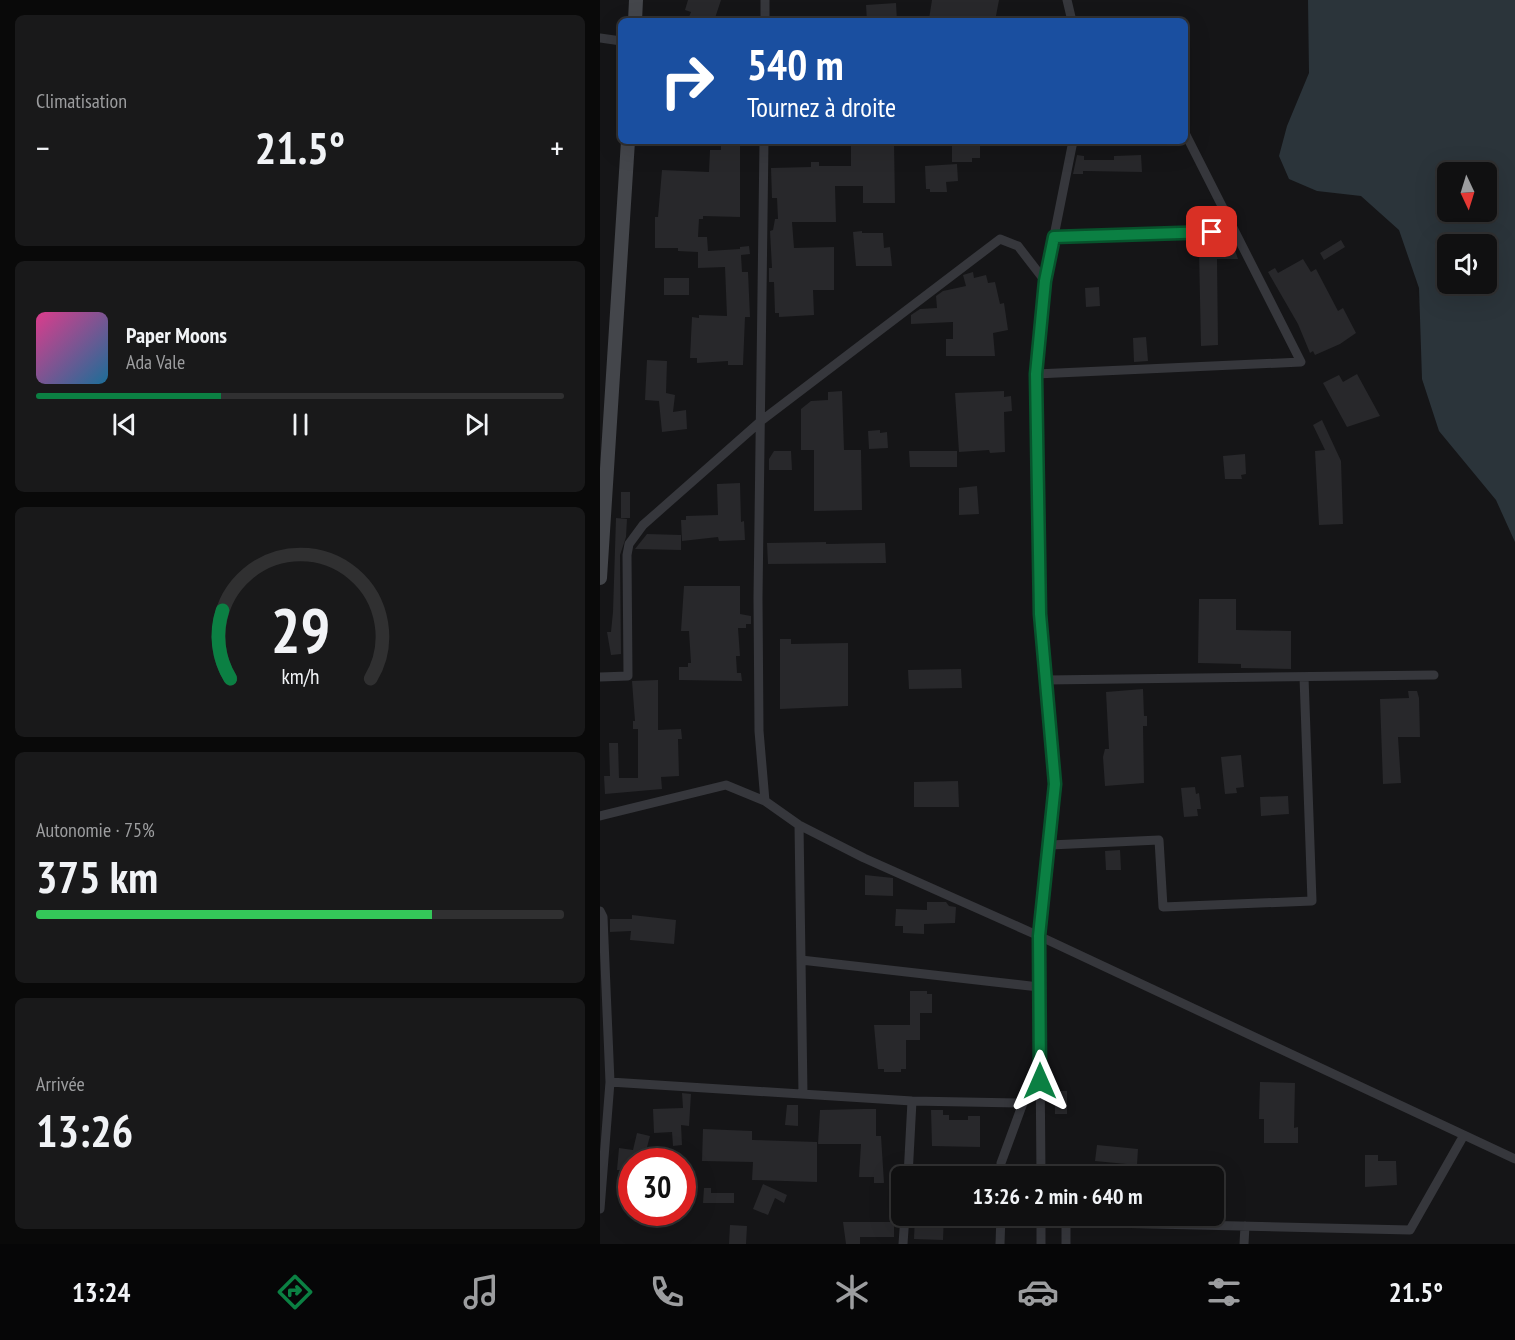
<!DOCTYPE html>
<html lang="fr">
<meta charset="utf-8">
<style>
:root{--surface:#101011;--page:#19191a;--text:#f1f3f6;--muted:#9c9d9f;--line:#303031;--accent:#0b8043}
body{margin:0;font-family:"PT Sans Narrow",sans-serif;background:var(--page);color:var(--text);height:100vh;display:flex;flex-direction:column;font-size:22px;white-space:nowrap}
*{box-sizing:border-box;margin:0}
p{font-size:20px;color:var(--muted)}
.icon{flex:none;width:33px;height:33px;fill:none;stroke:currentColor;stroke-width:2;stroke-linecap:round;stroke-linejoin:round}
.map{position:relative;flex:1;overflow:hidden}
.sheet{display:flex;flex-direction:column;gap:15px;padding:15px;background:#090909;width:600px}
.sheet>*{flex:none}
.top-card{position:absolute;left:18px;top:18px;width:570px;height:126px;border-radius:9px;box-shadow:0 6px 24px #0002,0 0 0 2px var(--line);background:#1a4fa0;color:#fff;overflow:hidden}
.needle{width:39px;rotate:176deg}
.controls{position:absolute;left:837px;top:162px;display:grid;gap:12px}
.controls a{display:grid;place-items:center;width:60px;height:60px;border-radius:9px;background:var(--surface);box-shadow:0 6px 24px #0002,0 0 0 2px var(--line);font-size:30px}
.speed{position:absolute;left:18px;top:1148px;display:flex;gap:12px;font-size:30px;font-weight:700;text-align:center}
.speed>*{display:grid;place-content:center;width:78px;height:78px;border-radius:50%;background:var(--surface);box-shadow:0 6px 24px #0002,0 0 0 2px var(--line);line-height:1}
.speed .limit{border:9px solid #d22;background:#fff;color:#111}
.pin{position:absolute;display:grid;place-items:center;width:51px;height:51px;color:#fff;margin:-26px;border-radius:12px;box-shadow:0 3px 9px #0006}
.me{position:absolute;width:66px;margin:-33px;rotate:0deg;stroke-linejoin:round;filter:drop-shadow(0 0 4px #0008)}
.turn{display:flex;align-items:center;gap:21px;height:126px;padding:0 30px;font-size:27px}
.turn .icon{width:78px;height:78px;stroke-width:2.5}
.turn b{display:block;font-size:42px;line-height:51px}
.big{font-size:45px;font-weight:600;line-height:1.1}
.sheet .card{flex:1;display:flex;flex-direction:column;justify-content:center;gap:9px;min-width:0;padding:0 21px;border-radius:9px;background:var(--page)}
.sheet .dial{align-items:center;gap:0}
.dial svg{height:156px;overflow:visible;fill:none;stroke:var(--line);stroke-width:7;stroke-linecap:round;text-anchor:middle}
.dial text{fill:var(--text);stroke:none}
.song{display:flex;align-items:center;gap:18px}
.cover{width:72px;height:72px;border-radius:9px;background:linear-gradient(135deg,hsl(330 70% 55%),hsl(200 70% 35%))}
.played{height:6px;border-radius:3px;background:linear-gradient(90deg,var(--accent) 35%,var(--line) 35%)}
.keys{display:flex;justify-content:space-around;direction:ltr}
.heat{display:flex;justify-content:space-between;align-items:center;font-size:33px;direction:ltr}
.charge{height:9px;border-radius:4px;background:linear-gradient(90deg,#34c759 75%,var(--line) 0)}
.trip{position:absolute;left:291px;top:1166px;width:333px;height:60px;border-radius:9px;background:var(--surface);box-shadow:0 6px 24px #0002,0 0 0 2px var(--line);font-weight:600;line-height:60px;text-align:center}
.dock{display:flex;height:96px;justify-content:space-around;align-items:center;background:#060607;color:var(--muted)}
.dock .icon{width:42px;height:42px}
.dock .current{color:var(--accent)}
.dock b{font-size:27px;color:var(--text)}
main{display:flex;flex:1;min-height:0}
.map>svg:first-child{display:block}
.water{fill:#2b343a;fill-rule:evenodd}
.building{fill:#28282b}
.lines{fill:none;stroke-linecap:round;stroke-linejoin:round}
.minor{stroke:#36373c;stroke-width:9}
.secondary{stroke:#44464b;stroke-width:14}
.route-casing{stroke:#07532c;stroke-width:15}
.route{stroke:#0b8043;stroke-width:10}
</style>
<main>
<section class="sheet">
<div class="card"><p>Climatisation</p>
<div class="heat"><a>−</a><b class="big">21.5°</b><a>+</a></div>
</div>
<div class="card">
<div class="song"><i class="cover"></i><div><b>Paper Moons</b><p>Ada Vale</p></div></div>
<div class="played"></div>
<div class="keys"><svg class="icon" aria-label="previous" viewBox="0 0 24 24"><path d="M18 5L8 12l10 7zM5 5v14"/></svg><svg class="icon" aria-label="pause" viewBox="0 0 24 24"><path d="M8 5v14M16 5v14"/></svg><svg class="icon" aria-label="next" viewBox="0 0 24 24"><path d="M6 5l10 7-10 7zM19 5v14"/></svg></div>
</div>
<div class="card dial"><svg viewBox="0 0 100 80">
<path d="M14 69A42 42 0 1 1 86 69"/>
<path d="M14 69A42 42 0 0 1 10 34" stroke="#0b8043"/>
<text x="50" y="56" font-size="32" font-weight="700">29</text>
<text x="50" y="72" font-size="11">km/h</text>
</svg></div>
<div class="card"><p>Autonomie · 75%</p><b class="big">375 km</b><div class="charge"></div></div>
<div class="card"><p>Arrivée</p><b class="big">13:26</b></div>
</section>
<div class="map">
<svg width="915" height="1244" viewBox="0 0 915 1244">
<rect width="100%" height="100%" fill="#151517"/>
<path class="water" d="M708 0H915V542L896 500 839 431 822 379 819 288 799 230 761 196 717 191 689 179 679 156 687 126 709 73ZM848 172H886V212H848ZM848 244H886V284H848Z"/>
<path class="building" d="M88 0H121L114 21 89 17 91 12 85 10Z
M332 0H399L395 21 329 19Z
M296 3 297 21H267L266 5Z
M121 141H140V217L103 216V219H99L98 237H107L108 251 140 249V247L149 246 150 254 141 255 142 272H148L150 317H145L143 365H128V361L97 363V358H90L92 317 99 318V315L127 316 125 267 98 268V252L78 251V248H55V217H58L62 170 109 172 110 150H121Z
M294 143 295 203H263V186H235L236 222H192L194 248 234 247V290H213L214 315 179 317V313H175L174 282H169V268H172L170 231 173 230 175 219H178L177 198H172L171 168 211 167V162H219V166H251V144Z
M352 143H380V158H372V162H352Z
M477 155 484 156V160H514V156L541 155 542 172 483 171V174H473Z
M357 164 358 181 346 182 347 192H330V189H326L325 166Z
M262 231V233H283L284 248 290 247 292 266H256L253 232Z
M741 240 745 247 724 260 720 253Z
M633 244 638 259H617L618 345 601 346 599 250H618V245Z
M703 259 711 272 716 269 738 311 743 308 756 333 740 344 715 355 713 351 710 353 698 324 668 272 675 268 678 273Z
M373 272 374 278 386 275 388 283 395 282 400 304 404 303 408 330 393 333 395 356H346V339H353V322L311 324V315L320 309 337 308 336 296 343 291 366 286 363 275Z
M64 278H89V295H64Z
M499 287 500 306 486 307 485 288Z
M546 337 548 361 534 362 533 338Z
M47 360 67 361 66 393 75 395 73 412 86 410 87 429 62 432 59 401 45 400Z
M757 374 780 416 747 427 723 383 739 375 743 382Z
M242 391 244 450H261L262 510 214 511V450H201V409L211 401 228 400V392Z
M404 391V397L411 396 412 411 404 412 405 452 390 453 389 450 359 452 355 393Z
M722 420 741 461 743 524 719 525 715 451 725 450 713 425Z
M280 430V433L287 432 288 448 269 449 268 431Z
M174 451H191L192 470H169V459Z
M309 451H357V467H310Z
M645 454 646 474 641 475 642 479H625L623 456Z
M140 483 141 522 144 521 145 540 119 541 118 537 82 541 81 520H86V516L118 515 117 484Z
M377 486 379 514 359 515V488Z
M21 492H30V518H21Z
M16 518 27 519 26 537 20 555 21 654 11 655 7 632H11L13 612Z
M47 534 81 535V550L35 549Z
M226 542V544L285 543 286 563 168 564 167 543Z
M84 586H140V614L151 616V624H146V628H138L140 656H136L137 673H141L142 681 79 680V667H88V663H91L89 631H81Z
M599 599H636V630L691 631V669L641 668V664L598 663Z
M180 639H191V644L248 643V706L180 709Z
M361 669 362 688 309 689 308 670Z
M58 680V730L81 729 82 739H78L79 776 61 777 62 789 5 794 4 776H10L9 743H18L19 778H38V729H33V721H35L32 681Z
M543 689 544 716H547V726H543L544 783 505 786 503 757 505 749H509L506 692Z
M808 691H817L819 698 820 737H798L801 783 783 784 780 699 809 698Z
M641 755 644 787 636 788 637 793 625 794 621 757Z
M358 781 359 807H314V782Z
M595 787 596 794 599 793 601 809H597L598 816 584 817 581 788Z
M688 796 689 814 661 816 660 797Z
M520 850 521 870H506L505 851Z
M265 875 293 878V896L265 895Z
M327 902H346L349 906 356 907 355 923 324 924V934L303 933V926H295L296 909 327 910Z
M32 915 76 920 74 944 30 940 31 931 10 932V919H32Z
M310 991H327V994H332V1013H320V1040H306V1069H301V1072H284V1069H278L274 1025H310Z
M660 1082 695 1083 694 1128 698 1127V1143H664V1119H659Z
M455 1091H467V1114H455Z
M82 1093 91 1094 89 1126 81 1125 82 1145 73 1146 72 1132 54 1133 53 1109 83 1108Z
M187 1105H198V1126L185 1125Z
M263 1109H276V1136H281L284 1183H274V1177H259L261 1144H218L220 1110Z
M331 1110H343V1115H349V1120H368V1116H380V1147L332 1146Z
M103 1129 152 1131V1140L217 1142V1182L152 1180 153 1162 102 1161Z
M37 1133 50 1136 46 1151 52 1152 51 1161H32V1165H27V1170H17L19 1148 33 1150Z
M497 1145 538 1149 537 1165 495 1161Z
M765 1155H778V1161H796L797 1185 765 1187Z
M163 1184 187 1195 184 1203 175 1198 168 1215 153 1209Z
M104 1188H111V1193H134V1203H103Z
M315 1215H344L343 1240 314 1239Z
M243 1222H294V1237H260V1244H246Z
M130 1225 147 1226 146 1244H129Z"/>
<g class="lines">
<path class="minor" d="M467 0 472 21
M165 21V0
M0 38 21 41
M164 141 158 598 159 731 165 801
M454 237 635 232
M436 374 701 362 585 133
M0 677 28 676 27 555 29 544 43 525 161 421 400 239 418 246 445 281
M446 680 834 675
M0 816 126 785 165 801 199 825 264 858 439 936 915 1159
M199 825 203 1094
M450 845 559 840 563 907 712 901 704 677
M0 911 3 917 10 1082 0 1209
M201 960 439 987
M10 1082 312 1101 423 1103 401 1163V1176
M308 1176 312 1101
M441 1176 439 936 455 784 440 614 436 374 445 281 473 141
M441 1215V1244
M303 1244 305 1215
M400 1244 401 1215
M466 1244V1222L810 1230 864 1135
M644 1244 645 1226"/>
<path class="secondary" d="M35 21 36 0
M0 578 28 141"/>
</g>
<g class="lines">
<g class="route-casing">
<path id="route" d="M440 1081 439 936 455 784 440 614 436 374 445 281 454 237 612 232"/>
</g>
<use href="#route" class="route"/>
</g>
</svg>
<div class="controls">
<a><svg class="needle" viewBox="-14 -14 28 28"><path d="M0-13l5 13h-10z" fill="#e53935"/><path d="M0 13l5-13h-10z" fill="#9c9d9f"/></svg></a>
<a><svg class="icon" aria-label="sound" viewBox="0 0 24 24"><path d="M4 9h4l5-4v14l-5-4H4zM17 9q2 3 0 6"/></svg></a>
</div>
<div class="speed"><div class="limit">30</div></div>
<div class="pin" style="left:612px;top:232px;background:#d93025"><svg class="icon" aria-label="arrive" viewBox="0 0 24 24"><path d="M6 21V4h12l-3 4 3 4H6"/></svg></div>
<svg class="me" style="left:440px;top:1081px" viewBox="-20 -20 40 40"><path d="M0-17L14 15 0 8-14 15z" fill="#0b8043" stroke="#fff" stroke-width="4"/></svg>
<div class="trip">13:26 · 2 min · 640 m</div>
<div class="top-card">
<div class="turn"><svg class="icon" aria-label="right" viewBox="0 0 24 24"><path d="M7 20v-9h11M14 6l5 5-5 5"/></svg><div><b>540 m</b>Tournez à droite</div></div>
</div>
</div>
</main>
<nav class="dock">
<b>13:24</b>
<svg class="icon current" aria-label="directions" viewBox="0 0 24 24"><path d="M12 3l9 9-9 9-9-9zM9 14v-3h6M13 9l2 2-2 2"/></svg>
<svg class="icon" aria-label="music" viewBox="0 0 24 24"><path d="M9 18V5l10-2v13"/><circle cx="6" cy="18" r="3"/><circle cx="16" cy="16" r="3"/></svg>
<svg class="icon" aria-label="phone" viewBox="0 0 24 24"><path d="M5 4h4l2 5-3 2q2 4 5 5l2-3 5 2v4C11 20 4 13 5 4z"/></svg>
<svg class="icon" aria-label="climate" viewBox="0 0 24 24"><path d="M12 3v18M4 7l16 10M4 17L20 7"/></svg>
<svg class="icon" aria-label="car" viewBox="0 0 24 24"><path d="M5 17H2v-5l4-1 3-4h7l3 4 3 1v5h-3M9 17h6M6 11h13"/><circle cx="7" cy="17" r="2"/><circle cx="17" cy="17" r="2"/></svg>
<svg class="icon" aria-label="filters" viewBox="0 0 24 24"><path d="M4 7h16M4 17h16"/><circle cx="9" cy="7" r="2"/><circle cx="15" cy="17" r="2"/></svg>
<b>21.5°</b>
</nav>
